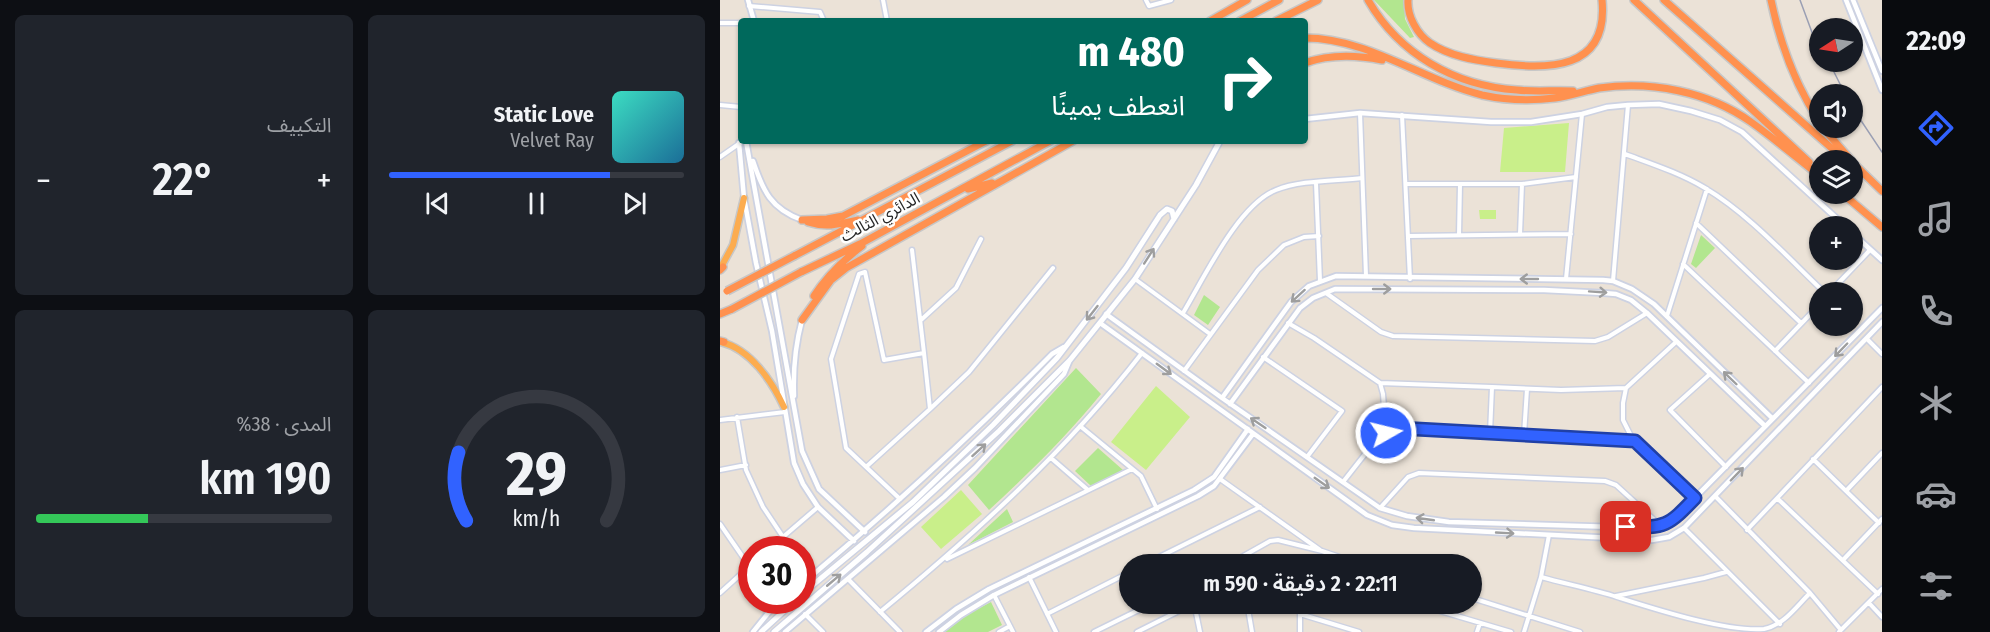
<!DOCTYPE html>
<html lang="ar">
<meta charset="utf-8">
<style>
:root{--surface:#171b24;--page:#20242c;--text:#f1f3f6;--muted:#9ea1a6;--line:#363941;--accent:#3162ff}
body{margin:0;font-family:"Fira Sans Condensed","Noto Sans Arabic",sans-serif;background:var(--page);color:var(--text);direction:rtl;height:100vh;display:flex;flex-direction:column;font-size:22px;white-space:nowrap}
*{box-sizing:border-box;margin:0}
p{font-size:20px;color:var(--muted)}
.icon{flex:none;width:33px;height:33px;fill:none;stroke:currentColor;stroke-width:2;stroke-linecap:round;stroke-linejoin:round}
.map{position:relative;flex:1;overflow:hidden;direction:ltr}
.drawer{display:flex;flex-direction:column;gap:15px;padding:15px;background:#0d0f14;width:720px}
.drawer>*{flex:none}
.banner{position:absolute;left:18px;top:18px;width:570px;height:126px;border-radius:6px;box-shadow:0 2px 4px #0004;direction:rtl;background:#00695c;color:#fff;overflow:hidden}
.needle{width:39px;rotate:258deg}
.fabs{position:absolute;left:1089px;top:18px;display:grid;gap:12px}
.fabs a{display:grid;place-items:center;width:54px;height:54px;border-radius:50%;background:var(--surface);box-shadow:0 2px 4px #0004;font-size:30px}
.speed{position:absolute;left:18px;top:536px;display:flex;gap:12px;font-size:30px;font-weight:700;text-align:center}
.speed>*{display:grid;place-content:center;width:78px;height:78px;border-radius:50%;background:var(--surface);box-shadow:0 2px 4px #0004;line-height:1}
.speed .limit{border:9px solid #d22;background:#fff;color:#111}
.pin{position:absolute;display:grid;place-items:center;width:51px;height:51px;color:#fff;margin:-26px;border-radius:12px;box-shadow:0 3px 9px #0006}
.me{position:absolute;width:66px;margin:-33px;rotate:82deg;stroke-linejoin:round;filter:drop-shadow(0 0 4px #0008)}
.turn{display:flex;align-items:center;gap:21px;height:126px;padding:0 24px;font-size:27px}
.turn .icon{width:78px;height:78px;stroke-width:2.5}
.turn b{display:block;font-size:42px;line-height:51px}
.big{font-size:45px;font-weight:600;line-height:1.1}
.drawer .widget{flex:1;display:flex;flex-direction:column;justify-content:center;gap:9px;min-width:0;padding:0 21px;border-radius:9px;background:var(--page)}
.drawer .dial{align-items:center;gap:0}
.dial svg{height:156px;overflow:visible;fill:none;stroke:var(--line);stroke-width:7;stroke-linecap:round;text-anchor:middle}
.dial text{fill:var(--text);stroke:none}
.song{display:flex;align-items:center;gap:18px}
.cover{width:72px;height:72px;border-radius:9px;background:linear-gradient(135deg,hsl(170 70% 55%),hsl(200 70% 35%))}
.played{height:6px;border-radius:3px;background:linear-gradient(90deg,var(--accent) 75%,var(--line) 75%)}
.keys{display:flex;justify-content:space-around;direction:ltr}
.heat{display:flex;justify-content:space-between;align-items:center;font-size:33px;direction:ltr}
.charge{height:9px;border-radius:4px;background:linear-gradient(90deg,#34c759 38%,var(--line) 0)}
.drawer .tiles{flex:1;display:grid;gap:15px;grid-template-columns:repeat(2,1fr)}
.trip{position:absolute;left:399px;top:554px;width:363px;height:60px;border-radius:30px;background:var(--surface);box-shadow:0 2px 4px #0004;font-weight:600;line-height:60px;text-align:center;direction:rtl}
main{display:flex;flex:1;min-height:0}
.tabs{display:flex;flex-direction:column;width:108px;justify-content:space-around;align-items:center;background:#090b0e;color:var(--muted)}
.tabs .icon{width:42px;height:42px}
.tabs .current{color:var(--accent)}
.tabs b{font-size:27px;color:var(--text)}
.map>svg:first-child{display:block}
.green{fill:#b2e68f}
.pitch{fill:#c9ef8a}
.lines{fill:none;stroke-linecap:round;stroke-linejoin:round}
.minor-casing{stroke:#cdd2e2;stroke-width:7}
.tertiary-casing{stroke:#cdd2e2;stroke-width:8}
.secondary-casing{stroke:#cdd2e2;stroke-width:8}
.trunk-casing{stroke:#c7c7c7;stroke-width:9}
.motorway-casing{stroke:#c7c7c7;stroke-width:10}
.minor{stroke:#fff;stroke-width:4}
.tertiary{stroke:#fff;stroke-width:4.5}
.secondary{stroke:#fff;stroke-width:5}
.trunk{stroke:#fcac4f;stroke-width:6}
.motorway{stroke:#ff914f;stroke-width:7}
.rail{stroke:#9a9fb3;stroke-width:1.5}
.motorway-bridge-casing{stroke:#c7c7c7;stroke-width:10;stroke-linecap:butt}
.motorway-bridge{stroke:#ff914f;stroke-width:7}
.oneway{stroke:#9e9e9e}
.route-casing{stroke:#2040a6;stroke-width:15}
.route{stroke:#3162ff;stroke-width:10}
.labels{text-anchor:middle;dominant-baseline:central;stroke-width:5;stroke-linejoin:round;paint-order:stroke}
.street-label{font-size:16px;fill:#272727;stroke:#fff}
</style>
<main>
<nav class="tabs">
<b>22:09</b>
<svg class="icon current" aria-label="directions" viewBox="0 0 24 24"><path d="M12 3l9 9-9 9-9-9zM9 14v-3h6M13 9l2 2-2 2"/></svg>
<svg class="icon" aria-label="music" viewBox="0 0 24 24"><path d="M9 18V5l10-2v13"/><circle cx="6" cy="18" r="3"/><circle cx="16" cy="16" r="3"/></svg>
<svg class="icon" aria-label="phone" viewBox="0 0 24 24"><path d="M5 4h4l2 5-3 2q2 4 5 5l2-3 5 2v4C11 20 4 13 5 4z"/></svg>
<svg class="icon" aria-label="climate" viewBox="0 0 24 24"><path d="M12 3v18M4 7l16 10M4 17L20 7"/></svg>
<svg class="icon" aria-label="car" viewBox="0 0 24 24"><path d="M5 17H2v-5l4-1 3-4h7l3 4 3 1v5h-3M9 17h6M6 11h13"/><circle cx="7" cy="17" r="2"/><circle cx="17" cy="17" r="2"/></svg>
<svg class="icon" aria-label="filters" viewBox="0 0 24 24"><path d="M4 7h16M4 17h16"/><circle cx="9" cy="7" r="2"/><circle cx="15" cy="17" r="2"/></svg>
</nav>
<div class="map">
<svg width="1162" height="632" viewBox="0 0 1162 632">
<rect width="100%" height="100%" fill="#ebe2d7"/>
<path class="green" d="M654 0H684L685 19 694 37 690 38Z
M981 235 995 248 976 268 971 264Z
M484 295 500 307 488 325 474 315Z
M356 368 381 394C347 436 309 473 269 510L248 485Z
M378 448 403 470 371 486 355 471Z
M287 509 293 522 248 545Z
M271 602 282 625 268 632H223L248 614Z"/>
<path class="pitch" d="M849 123 845 172H780L784 128Z
M759 210H776V219H760Z
M436 386 470 417 426 470 391 442Z
M241 490 262 514 221 549 201 527Z"/>
<g class="lines">
<g class="minor-casing">
<path id="minor" d="M163 0 167 21
M426 0 429 6 451 0
M29 6 100 12 104 21
M0 23H21
M0 105 21 107
M640 113 646 276
M682 115 690 279
M905 154C932 164 960 173 985 188 1030 215 1067 257 1104 292
M0 157 23 141
M596 183 600 281
M686 184H802L856 177
M976 223 1081 323
M800 234 802 184
M739 235 740 184
M688 236 851 234
M963 264 1089 383
M415 279 490 334
M846 279 862 114
M893 281 908 105
M1110 292 1150 250
M606 293 661 332 673 336 875 341 888 337 927 313
M463 313C484 278 518 205 556 190 580 180 616 181 642 178
M947 316 987 189
M201 320 236 288 261 239
M568 323 594 338 660 383 772 387
M1147 339 1162 354
M956 342 906 388 903 403V420L911 436 975 498
M1055 351 1100 304
M204 353 210 409 249 372 333 268
M543 357 622 411 587 457
M464 371 538 270 564 245 584 237 599 236
M990 374 950 410 1006 467
M660 383 663 394 666 433
M17 417 26 470 43 507 63 537
M0 420 65 412
M360 426 421 476 437 509
M770 433 772 387 841 390 906 388
M804 435 807 389
M331 458 368 490
M1093 459 1159 523
M146 467 210 409
M0 470 26 465
M500 479 600 550
M623 482 660 435 678 428 915 441
M1126 491 1162 453
M996 497 1090 593 1121 630
M180 499 126 448 111 359 139 274 145 272 164 360 204 353 192 250
M1058 499 1158 594
M660 508 688 477 699 473 885 481 896 485 942 527
M0 524 29 566
M964 528 1060 624
M1027 530 1162 387
M49 549 98 507
M227 559 412 469
M1124 559 1162 519
M425 564 540 507
M509 564 550 541 558 540 602 551 640 564
M549 564H565
M309 577 336 632
M821 577C846 584 872 589 897 597 935 609 1006 632 1044 629 1064 625 1076 607 1090 593
M128 579 180 632
M0 593 32 564
M274 595 293 632
M896 596 984 578 1006 572
M752 598 860 632
M474 603 480 632
M527 603 532 632
M580 603V632
M693 603 791 632
M1149 603 1162 617
M160 612C255 534 346 451 422 353
M85 614 103 632
M327 614 410 572
M580 614 639 632
M279 632 290 626
M374 632 433 603
M417 632 475 603
M757 632 760 623
M804 632 821 577 829 535
M1119 632 1162 589"/>
</g>
<g class="tertiary-casing">
<path id="tertiary" d="M28 0 34 21
M1126 0 1162 90
M1133 0 1162 71
M585 119 640 113 771 122H811L862 114 887 107 908 105 939 104 971 111 1000 120 1022 132 1125 226
M26 141 82 451 99 489 145 532
M19 143 24 198 36 263 52 331 74 463 83 484 98 507 134 541
M33 161C43 191 51 209 82 220
M1132 233 1162 260
M386 314 502 398 660 508 687 516 729 522 928 528 942 527 953 520 1162 308
M380 323 647 515 672 525 694 528 932 540 949 537 964 528 1162 322
M74 396C73 370 75 346 82 320
M502 398 571 302 589 286 616 276 883 280 893 281 912 289 934 304 1052 418
M510 404 580 308 593 298 615 289 824 290 884 293 896 294 911 300 927 313 1045 426
M82 584C169 511 252 435 332 354L344 347
M33 632 49 612 63 600
M65 632 224 497 255 468 344 374 349 362
M206 632 236 609 269 589 474 490 494 477 528 429
M219 632 241 615 274 595 478 496 494 486 533 434"/>
</g>
<g class="secondary-casing">
<path id="secondary" d="M82 594 193 502 273 425 337 358 406 268 440 215 447 209 452 211 454 219
M41 632 76 600
M54 632 147 552 279 431 350 360 415 279 476 185 500 141"/>
</g>
<g class="trunk-casing">
<path id="trunk" d="M0 269 13 245 24 198
M1 342C30 349 52 381 64 407"/>
</g>
<g class="motorway-casing">
<path id="motorway" d="M648 0C679 54 735 86 797 90 815 92 834 90 853 91
M688 0C687 16 697 34 710 43 729 56 754 60 776 63 827 70 889 71 882 0
M914 0 1089 162
M944 0 1125 160
M1051 0C1060 43 1075 85 1100 122
M490 21 527 0
M520 21 559 0
M556 21 598 0
M585 38C648 38 702 80 762 95 785 100 811 101 835 98 850 96 864 91 879 88 932 81 987 91 1031 122 1055 139 1077 158 1100 176
M585 63C610 54 636 55 662 60
M1103 128 1131 160
M1132 162 1162 191
M248 189 272 183
M1123 194 1162 227
M82 220 107 219 123 216 266 141
M88 222C106 228 120 224 138 220
M74 256 292 141
M0 270 3 267
M81 272 140 244 330 141
M94 296C107 276 122 261 142 246
M0 314 12 309
M82 320 111 280 126 268 353 141
M0 341 4 342"/>
</g>
<use href="#minor" class="minor"/>
<use href="#tertiary" class="tertiary"/>
<use href="#secondary" class="secondary"/>
<use href="#trunk" class="trunk"/>
<use href="#motorway" class="motorway"/>
<path class="rail" d="M1080 0 1100 54
M1109 62 1125 94
M1132 107 1162 152"/>
<g class="motorway-bridge-casing">
<path id="motorway-bridge" d="M7 291 74 256
M12 309 81 272"/>
</g>
<use href="#motorway-bridge" class="motorway-bridge"/>
</g>
<defs><path id="oneway-shaft" d="M-6 0H5M1.5-3L5.5 0L1.5 3" fill="none" stroke-width="1.6" stroke-linecap="round" stroke-linejoin="round" transform="scale(1.5)"/></defs>
<g class="oneway">
<use href="#oneway-shaft" transform="translate(429 256) rotate(-57)"/>
<use href="#oneway-shaft" transform="translate(809 279) rotate(-180)"/>
<use href="#oneway-shaft" transform="translate(662 289)"/>
<use href="#oneway-shaft" transform="translate(878 292) rotate(4)"/>
<use href="#oneway-shaft" transform="translate(578 296) rotate(138)"/>
<use href="#oneway-shaft" transform="translate(372 313) rotate(128)"/>
<use href="#oneway-shaft" transform="translate(1121 350) rotate(134)"/>
<use href="#oneway-shaft" transform="translate(444 369) rotate(36)"/>
<use href="#oneway-shaft" transform="translate(1010 378) rotate(-136)"/>
<use href="#oneway-shaft" transform="translate(538 423) rotate(-146)"/>
<use href="#oneway-shaft" transform="translate(259 450) rotate(-42)"/>
<use href="#oneway-shaft" transform="translate(1017 474) rotate(-46)"/>
<use href="#oneway-shaft" transform="translate(602 483) rotate(35)"/>
<use href="#oneway-shaft" transform="translate(705 519) rotate(-172)"/>
<use href="#oneway-shaft" transform="translate(785 533) rotate(3)"/>
<use href="#oneway-shaft" transform="translate(114 580) rotate(-40)"/>
</g>
<g class="lines">
<g class="route-casing">
<path id="route" d="M666 433 678 428 915 441 975 498C948 526 946 528 906 527"/>
</g>
<use href="#route" class="route"/>
</g>
<g class="labels">
<g class="street-label">
<text transform="translate(160 217) rotate(-28)">الدائري الثالث</text>
</g>
</g>
</svg>
<div class="fabs">
<a><svg class="needle" viewBox="-14 -14 28 28"><path d="M0-13l5 13h-10z" fill="#e53935"/><path d="M0 13l5-13h-10z" fill="#9ea1a6"/></svg></a>
<a><svg class="icon" aria-label="sound" viewBox="0 0 24 24"><path d="M4 9h4l5-4v14l-5-4H4zM17 9q2 3 0 6"/></svg></a>
<a><svg class="icon" aria-label="layers" viewBox="0 0 24 24"><path d="M12 4l9 5-9 5-9-5zM3 14l9 5 9-5"/></svg></a>
<a>+</a>
<a>−</a>
</div>
<div class="speed"><div class="limit">30</div></div>
<div class="pin" style="left:906px;top:527px;background:#d93025"><svg class="icon" aria-label="arrive" viewBox="0 0 24 24"><path d="M6 21V4h12l-3 4 3 4H6"/></svg></div>
<svg class="me" style="left:666px;top:433px" viewBox="-20 -20 40 40"><circle r="17" fill="#3162ff" stroke="#fff" stroke-width="3"/><path d="M0-11L8 9 0 5-8 9z" fill="#fff"/></svg>
<div class="trip">22:11 · 2 دقيقة · 590 m</div>
<div class="banner">
<div class="turn"><svg class="icon" aria-label="right" viewBox="0 0 24 24"><path d="M7 20v-9h11M14 6l5 5-5 5"/></svg><div><b>480 m</b>انعطف يمينًا</div></div>
</div>
</div>
<section class="drawer">
<div class="tiles">
<div class="widget">
<div class="song"><i class="cover"></i><div><b>Static Love</b><p>Velvet Ray</p></div></div>
<div class="played"></div>
<div class="keys"><svg class="icon" aria-label="previous" viewBox="0 0 24 24"><path d="M18 5L8 12l10 7zM5 5v14"/></svg><svg class="icon" aria-label="pause" viewBox="0 0 24 24"><path d="M8 5v14M16 5v14"/></svg><svg class="icon" aria-label="next" viewBox="0 0 24 24"><path d="M6 5l10 7-10 7zM19 5v14"/></svg></div>
</div>
<div class="widget"><p>التكييف</p>
<div class="heat"><a>−</a><b class="big">22°</b><a>+</a></div>
</div>
<div class="widget dial"><svg viewBox="0 0 100 80">
<path d="M14 69A42 42 0 1 1 86 69"/>
<path d="M14 69A42 42 0 0 1 10 34" stroke="#3162ff"/>
<text x="50" y="56" font-size="32" font-weight="700">29</text>
<text x="50" y="72" font-size="11">km/h</text>
</svg></div>
<div class="widget"><p>المدى · 38%</p><b class="big">190 km</b><div class="charge"></div></div>
</div>
</section>
</main>
